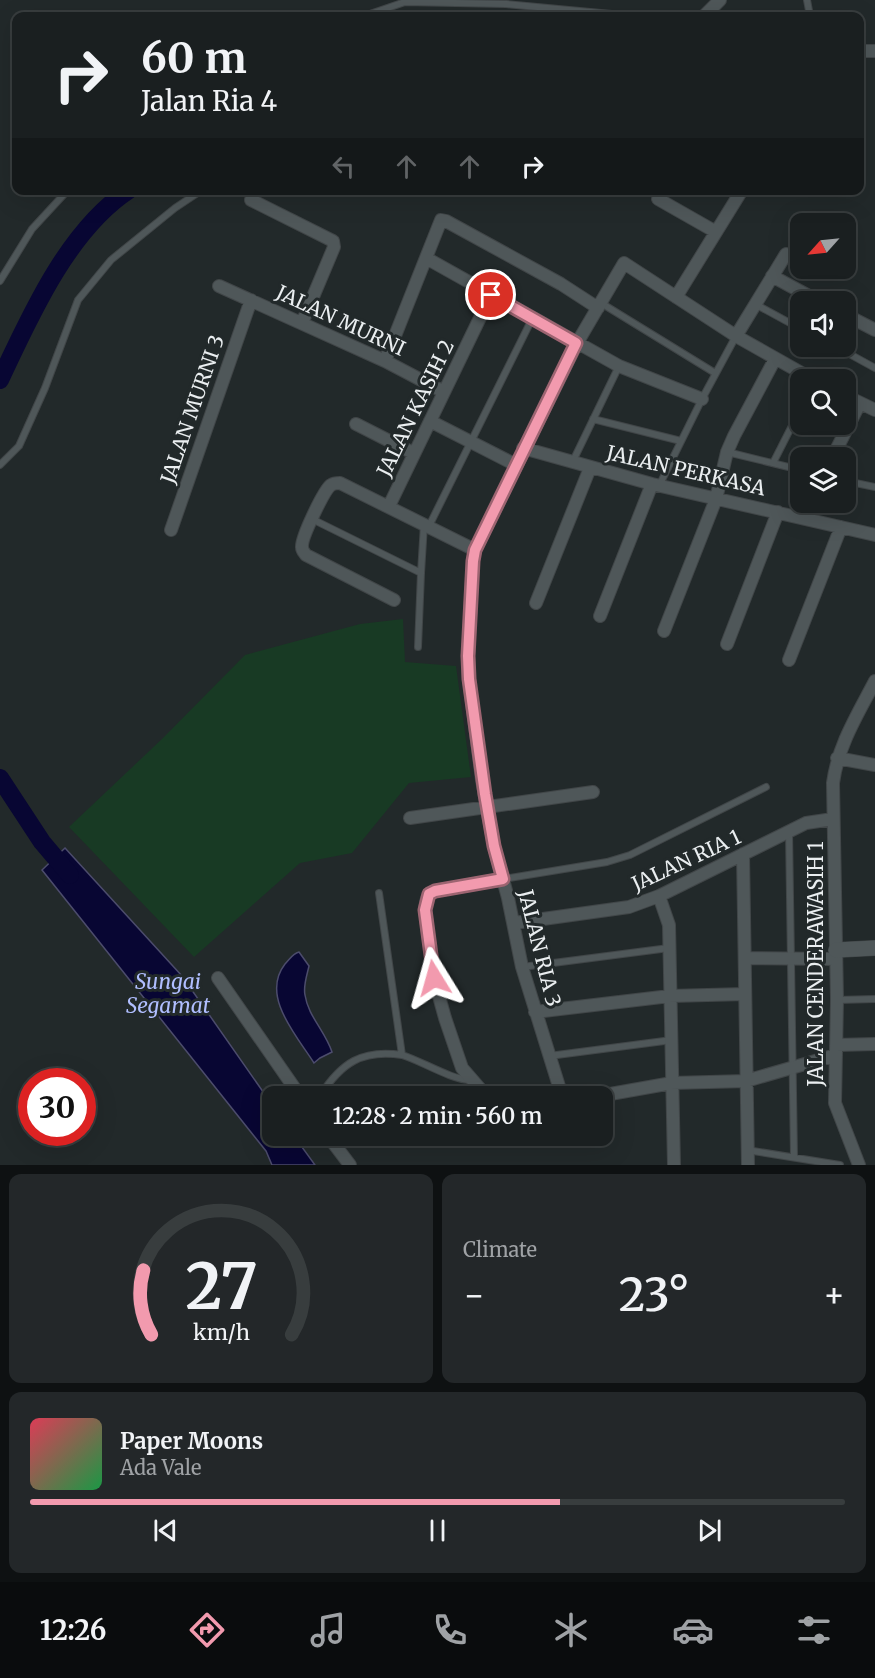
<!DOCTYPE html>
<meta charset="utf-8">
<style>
:root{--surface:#1a1f20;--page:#232729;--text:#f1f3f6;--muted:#9fa2a5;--line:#383d3e;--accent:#f29aae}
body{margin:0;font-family:Merriweather,serif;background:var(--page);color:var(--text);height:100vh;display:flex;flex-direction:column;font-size:22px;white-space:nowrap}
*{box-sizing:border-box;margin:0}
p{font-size:20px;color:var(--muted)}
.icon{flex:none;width:33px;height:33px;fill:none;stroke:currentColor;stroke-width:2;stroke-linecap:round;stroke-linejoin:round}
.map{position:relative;height:1165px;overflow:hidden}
.side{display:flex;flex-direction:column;gap:9px;padding:9px;background:#0e1112;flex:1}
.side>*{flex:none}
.top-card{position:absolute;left:12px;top:12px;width:852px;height:183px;border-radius:12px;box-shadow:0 6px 24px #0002,0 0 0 2px var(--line);background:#1a1f20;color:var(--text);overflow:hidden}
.needle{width:39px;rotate:243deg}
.buttons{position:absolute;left:790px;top:213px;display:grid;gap:12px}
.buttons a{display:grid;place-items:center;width:66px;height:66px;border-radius:12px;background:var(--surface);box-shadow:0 6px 24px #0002,0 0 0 2px var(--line);font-size:30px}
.speed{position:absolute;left:18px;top:1068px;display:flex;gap:12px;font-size:30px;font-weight:700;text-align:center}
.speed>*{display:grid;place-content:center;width:78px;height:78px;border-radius:50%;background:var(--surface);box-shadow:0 6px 24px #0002,0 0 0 2px var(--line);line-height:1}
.speed .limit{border:9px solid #d22;background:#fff;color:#111}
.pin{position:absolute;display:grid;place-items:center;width:51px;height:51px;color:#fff;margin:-26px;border:3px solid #fff;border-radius:50%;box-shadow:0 2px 6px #0007}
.me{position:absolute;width:66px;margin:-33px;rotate:352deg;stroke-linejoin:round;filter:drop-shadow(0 0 4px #0008)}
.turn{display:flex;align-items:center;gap:21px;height:126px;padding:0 30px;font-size:27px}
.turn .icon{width:78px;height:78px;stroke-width:2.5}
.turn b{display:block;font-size:42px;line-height:51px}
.lanes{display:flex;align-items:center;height:57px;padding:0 30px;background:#0003;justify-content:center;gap:30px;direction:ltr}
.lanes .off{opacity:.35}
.big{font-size:45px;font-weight:600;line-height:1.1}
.side .card{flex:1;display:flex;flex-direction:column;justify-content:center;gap:9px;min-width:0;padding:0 21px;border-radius:12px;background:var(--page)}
.side .dial{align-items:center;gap:0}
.dial svg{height:156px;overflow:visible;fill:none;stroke:var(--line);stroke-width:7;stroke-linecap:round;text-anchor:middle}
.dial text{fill:var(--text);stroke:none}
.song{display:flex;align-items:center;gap:18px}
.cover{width:72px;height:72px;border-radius:9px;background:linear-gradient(135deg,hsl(350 70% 55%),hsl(140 70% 35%))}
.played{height:6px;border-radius:3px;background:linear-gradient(90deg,var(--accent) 65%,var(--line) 65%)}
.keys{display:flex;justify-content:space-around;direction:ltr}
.heat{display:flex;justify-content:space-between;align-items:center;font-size:33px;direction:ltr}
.side .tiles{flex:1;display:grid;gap:9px;grid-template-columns:1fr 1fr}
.card:last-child{grid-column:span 2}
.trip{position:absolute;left:262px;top:1086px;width:351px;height:60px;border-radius:12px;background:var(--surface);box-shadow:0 6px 24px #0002,0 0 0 2px var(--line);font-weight:600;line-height:60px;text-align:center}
.tabs{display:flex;height:96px;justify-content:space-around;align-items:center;background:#0a0c0d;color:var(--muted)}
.tabs .icon{width:42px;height:42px}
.tabs .current{color:var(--accent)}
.tabs b{font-size:27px;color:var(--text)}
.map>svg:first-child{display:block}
.green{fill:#183a24}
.water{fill:#080633;stroke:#4c4c6c;stroke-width:1.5}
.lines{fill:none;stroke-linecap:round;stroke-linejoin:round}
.river{stroke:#080633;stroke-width:18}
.service-casing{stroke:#414648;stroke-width:8}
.minor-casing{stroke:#414648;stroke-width:14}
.tertiary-casing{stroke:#414648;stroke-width:16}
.service{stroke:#4f5759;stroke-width:6}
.minor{stroke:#4f5759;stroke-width:12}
.tertiary{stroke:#4f5759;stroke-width:15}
.route-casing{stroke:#9d6471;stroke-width:15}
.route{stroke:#f29aae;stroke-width:10}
.labels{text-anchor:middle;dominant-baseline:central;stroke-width:6;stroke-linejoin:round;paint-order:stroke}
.street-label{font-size:20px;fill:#eaeef0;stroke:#22292a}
.water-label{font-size:21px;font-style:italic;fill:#b0beff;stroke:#22292a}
</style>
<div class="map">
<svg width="875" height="1165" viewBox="0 0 875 1165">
<rect width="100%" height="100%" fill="#22292a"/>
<path class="green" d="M403 619 405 662 456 666 471 777 409 783 352 853 300 863 194 957 69 827 163 738 245 655 360 624Z"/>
<path class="water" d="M65 848 182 976 273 1106V1136H294L315 1165H272L266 1151 42 870Z
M299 952 309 966C307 975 303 986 305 995 308 1016 325 1031 332 1052L320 1058 314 1063C297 1036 260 996 285 964 290 959 292 954 299 952Z"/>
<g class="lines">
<path class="river" d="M0 380C30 316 68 230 129 190
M0 778 42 842 70 875"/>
<g class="service-casing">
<path id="service" d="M807 0 810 16
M364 16 405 2 506 4 633 16
M0 281 32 229 68 190
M601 303 715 373
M755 304 801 329
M835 346 875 368
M593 419 681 441
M727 452 801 470
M572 463 619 366
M773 463 801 408
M0 465 19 446 45 388 78 300 111 260 175 208 202 190
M846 481 875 487
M659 486 702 399 736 336
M312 519 421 573 424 524
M429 526 532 319
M418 647 421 573
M789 832 794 1157
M503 879 607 862 630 855 766 787
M379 893 402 1055C422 1061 451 1080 471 1080
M522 967 669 948
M837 1000 875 999
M549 1056 672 1040
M320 1096C341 1063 362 1049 402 1055
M747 1150 840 1165"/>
</g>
<g class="minor-casing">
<path id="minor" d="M704 16 720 0
M860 51H875
M658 199 716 232
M251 200 333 241 334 247 302 323
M426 258 619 366 702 399
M772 276 820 302
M219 286 385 361 444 392
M676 297 742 190
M846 315 875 330
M736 336 786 254
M385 361 441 220 446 221 561 284 598 308
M846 396 875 410
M430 421 516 465
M356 424 413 453
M523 448 652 484 875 535
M832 458 860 403
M389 506 491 295
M171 530 251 300
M394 600 306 555C304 552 302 551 302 547 301 538 324 490 331 485 334 483 337 483 340 483L475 550
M536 603 590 468
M600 616 652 484
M664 631 716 499 727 452 734 436 775 359
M727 644 778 512
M789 660 841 527
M837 758 875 765
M410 818 593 792
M743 854 748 1165
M659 896 669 925 674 1165
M514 923 629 907 659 896 806 823 833 819
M745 958 836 959
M218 978 300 1096
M535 1012 670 996 745 994
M836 1045 875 1044
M491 1096 482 1091 462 1068 445 1018 434 978 425 910C426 901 426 895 435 891L503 879
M562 1096 522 967 508 898 494 846 482 780 469 679 468 656 473 560 475 550 577 343 624 263 736 336 814 380
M599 1096 672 1083 746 1081 836 1055
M328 1136 350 1165
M859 1165 835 1103 837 1000 833 783C838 745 858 714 875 681"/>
</g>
<g class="tertiary-casing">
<path id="tertiary" d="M836 950 875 948"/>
</g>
<use href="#service" class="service"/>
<use href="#minor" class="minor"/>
<use href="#tertiary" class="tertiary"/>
</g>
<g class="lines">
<g class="route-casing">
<path id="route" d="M434 978 425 910 429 894 435 891 503 879 494 846 485 794 469 679 468 656 473 561 475 550 576 343 491 295"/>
</g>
<use href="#route" class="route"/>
</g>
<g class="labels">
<g class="street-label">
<text transform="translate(341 320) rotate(25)">JALAN MURNI</text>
<text transform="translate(415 408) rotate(-64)">JALAN KASIH 2</text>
<text transform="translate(192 409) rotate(-71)">JALAN MURNI 3</text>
<text transform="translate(686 470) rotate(13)">JALAN PERKASA</text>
<text transform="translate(686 860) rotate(-25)">JALAN RIA 1</text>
<text transform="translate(540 948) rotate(76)">JALAN RIA 3</text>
<text transform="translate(815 964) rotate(-90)">JALAN CENDERAWASIH 1</text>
</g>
<g class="water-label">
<text x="168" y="981">Sungai<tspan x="168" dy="24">Segamat</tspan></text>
</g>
</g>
</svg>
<div class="buttons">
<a><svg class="needle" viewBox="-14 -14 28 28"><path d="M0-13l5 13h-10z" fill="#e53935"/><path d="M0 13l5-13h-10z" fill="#9fa2a5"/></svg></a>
<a><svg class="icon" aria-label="sound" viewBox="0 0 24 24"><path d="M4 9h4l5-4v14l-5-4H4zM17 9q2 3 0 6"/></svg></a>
<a><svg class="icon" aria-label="search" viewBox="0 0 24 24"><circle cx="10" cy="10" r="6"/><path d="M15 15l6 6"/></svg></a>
<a><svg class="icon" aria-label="layers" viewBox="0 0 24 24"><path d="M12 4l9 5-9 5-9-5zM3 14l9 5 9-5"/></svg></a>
</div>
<div class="speed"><div class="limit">30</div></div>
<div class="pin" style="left:491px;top:295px;background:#d93025"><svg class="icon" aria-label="arrive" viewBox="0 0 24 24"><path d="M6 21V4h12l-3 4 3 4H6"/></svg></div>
<svg class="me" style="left:434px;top:978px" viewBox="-20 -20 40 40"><path d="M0-17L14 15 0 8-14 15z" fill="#f29aae" stroke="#fff" stroke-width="4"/></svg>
<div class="trip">12:28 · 2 min · 560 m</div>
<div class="top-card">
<div class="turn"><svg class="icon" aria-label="right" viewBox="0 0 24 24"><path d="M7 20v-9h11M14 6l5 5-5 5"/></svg><div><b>60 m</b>Jalan Ria 4</div></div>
<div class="lanes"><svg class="icon off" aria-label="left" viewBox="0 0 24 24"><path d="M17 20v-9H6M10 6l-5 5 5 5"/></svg><svg class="icon off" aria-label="ahead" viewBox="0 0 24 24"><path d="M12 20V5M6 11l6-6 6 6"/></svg><svg class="icon off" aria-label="ahead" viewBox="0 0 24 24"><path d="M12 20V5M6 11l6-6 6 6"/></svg><svg class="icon" aria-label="right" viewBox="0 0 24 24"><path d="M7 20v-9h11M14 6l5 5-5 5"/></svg></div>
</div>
</div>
<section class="side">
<div class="tiles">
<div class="card dial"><svg viewBox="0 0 100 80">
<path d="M14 69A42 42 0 1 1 86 69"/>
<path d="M14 69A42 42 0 0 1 10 36" stroke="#f29aae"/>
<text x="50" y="56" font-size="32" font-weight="700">27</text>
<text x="50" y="72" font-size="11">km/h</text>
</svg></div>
<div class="card"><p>Climate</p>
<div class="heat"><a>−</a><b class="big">23°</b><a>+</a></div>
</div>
<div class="card">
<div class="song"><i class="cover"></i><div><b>Paper Moons</b><p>Ada Vale</p></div></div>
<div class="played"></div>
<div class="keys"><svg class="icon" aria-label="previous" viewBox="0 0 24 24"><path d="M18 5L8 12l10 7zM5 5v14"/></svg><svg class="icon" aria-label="pause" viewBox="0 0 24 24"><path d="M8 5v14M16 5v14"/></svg><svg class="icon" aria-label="next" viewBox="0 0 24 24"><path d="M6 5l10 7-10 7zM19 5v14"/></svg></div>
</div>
</div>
</section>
<nav class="tabs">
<b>12:26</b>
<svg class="icon current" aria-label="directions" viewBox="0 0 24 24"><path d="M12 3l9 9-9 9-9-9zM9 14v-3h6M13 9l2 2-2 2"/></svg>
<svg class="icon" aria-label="music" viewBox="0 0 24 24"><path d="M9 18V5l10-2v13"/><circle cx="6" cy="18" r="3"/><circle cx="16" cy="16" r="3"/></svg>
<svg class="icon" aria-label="phone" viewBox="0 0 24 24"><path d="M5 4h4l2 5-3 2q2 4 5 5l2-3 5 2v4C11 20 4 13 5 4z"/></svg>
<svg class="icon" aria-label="climate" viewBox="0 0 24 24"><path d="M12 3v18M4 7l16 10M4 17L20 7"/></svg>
<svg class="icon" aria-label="car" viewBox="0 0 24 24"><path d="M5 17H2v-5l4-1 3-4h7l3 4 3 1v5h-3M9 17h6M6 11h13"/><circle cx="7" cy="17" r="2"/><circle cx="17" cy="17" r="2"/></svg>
<svg class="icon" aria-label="filters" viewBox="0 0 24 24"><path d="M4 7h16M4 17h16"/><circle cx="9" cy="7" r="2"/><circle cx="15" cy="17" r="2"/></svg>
</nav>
